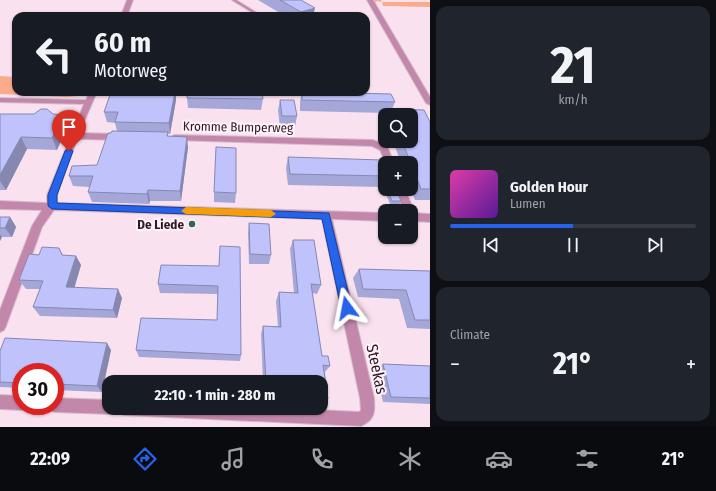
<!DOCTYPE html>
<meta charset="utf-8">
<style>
:root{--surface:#171b24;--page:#20242c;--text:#f1f3f6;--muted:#9ea1a6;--line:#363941;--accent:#2563eb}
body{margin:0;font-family:"Fira Sans Condensed",sans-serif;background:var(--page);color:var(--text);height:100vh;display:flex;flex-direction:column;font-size:15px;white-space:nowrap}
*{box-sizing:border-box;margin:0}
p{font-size:13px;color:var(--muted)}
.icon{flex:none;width:22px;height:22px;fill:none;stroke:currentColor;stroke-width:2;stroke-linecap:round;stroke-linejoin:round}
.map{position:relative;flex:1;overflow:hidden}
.panel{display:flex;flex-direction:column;gap:6px;padding:6px;background:#0d0f14;width:286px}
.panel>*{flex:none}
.hud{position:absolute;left:12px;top:12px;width:358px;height:84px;border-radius:12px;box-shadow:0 1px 3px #0004;background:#171b24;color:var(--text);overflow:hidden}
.fabs{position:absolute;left:378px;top:108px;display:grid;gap:8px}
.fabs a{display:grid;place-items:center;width:40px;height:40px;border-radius:8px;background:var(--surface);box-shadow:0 1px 3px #0004;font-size:20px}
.speed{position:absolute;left:12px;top:363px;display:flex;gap:8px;font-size:20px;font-weight:700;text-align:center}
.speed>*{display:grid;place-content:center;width:52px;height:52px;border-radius:50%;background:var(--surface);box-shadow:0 1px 3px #0004;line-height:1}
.speed .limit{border:6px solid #d22;background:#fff;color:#111}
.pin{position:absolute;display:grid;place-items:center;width:34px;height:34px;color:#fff;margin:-41px -17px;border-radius:50% 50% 50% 0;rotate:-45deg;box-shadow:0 0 4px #0007}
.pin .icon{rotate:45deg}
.me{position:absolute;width:44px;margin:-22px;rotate:347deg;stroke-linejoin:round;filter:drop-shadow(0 0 3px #0008)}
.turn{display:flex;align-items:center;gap:14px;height:84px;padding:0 16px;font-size:18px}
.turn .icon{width:52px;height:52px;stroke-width:2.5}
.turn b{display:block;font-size:28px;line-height:34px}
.big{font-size:30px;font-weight:700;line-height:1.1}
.panel .widget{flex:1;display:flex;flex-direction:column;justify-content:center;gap:6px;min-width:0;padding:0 14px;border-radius:12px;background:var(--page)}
.panel .dial{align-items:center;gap:0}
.dial b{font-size:52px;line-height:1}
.song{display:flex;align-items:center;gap:12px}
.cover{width:48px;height:48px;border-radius:6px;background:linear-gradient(135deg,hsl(320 70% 55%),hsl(270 70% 35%))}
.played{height:4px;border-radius:2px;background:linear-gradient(90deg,var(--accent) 50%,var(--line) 50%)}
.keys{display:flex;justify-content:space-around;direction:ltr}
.heat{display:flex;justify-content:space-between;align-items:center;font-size:22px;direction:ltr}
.trip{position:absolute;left:102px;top:375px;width:226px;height:40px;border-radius:12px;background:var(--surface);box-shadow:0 1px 3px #0004;font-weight:700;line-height:40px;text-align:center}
.dock{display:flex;height:64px;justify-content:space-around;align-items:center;background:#090b0e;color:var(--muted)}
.dock .icon{width:28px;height:28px}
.dock .selected{color:var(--accent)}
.dock b{font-size:18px;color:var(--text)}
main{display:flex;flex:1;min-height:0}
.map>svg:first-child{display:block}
.green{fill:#fbaa8a}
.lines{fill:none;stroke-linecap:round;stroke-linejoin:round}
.lane-casing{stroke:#d6bdcb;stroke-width:2}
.street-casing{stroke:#d6bdcb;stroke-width:2}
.lane{fill:#c387ab;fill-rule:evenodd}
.street{fill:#c387ab;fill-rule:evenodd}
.wall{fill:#a5a7d9}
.shaded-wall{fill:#8688b0}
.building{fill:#c0c2fc;stroke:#8688b0}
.route{fill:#2563eb;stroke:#184099}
.slow{fill:#f59e0b}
.poi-dot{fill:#30684f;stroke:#fff2f9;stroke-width:1.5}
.labels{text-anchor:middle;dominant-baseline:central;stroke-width:4;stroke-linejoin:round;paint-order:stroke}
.street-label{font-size:13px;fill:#301a28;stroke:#fff2f9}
.poi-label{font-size:13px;font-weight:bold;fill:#301a28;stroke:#fff2f9;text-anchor:end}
.near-street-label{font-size:16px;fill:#301a28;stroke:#fff2f9}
</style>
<main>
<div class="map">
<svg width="430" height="427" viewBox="0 0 430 427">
<rect width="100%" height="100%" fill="#fae1ef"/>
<path class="green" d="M373 0H381L382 2H430V7L383 6 382 2 377 1 375 3Z
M0 76 16 77V92H85L77 96 67 97 0 94Z"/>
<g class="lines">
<g class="lane-casing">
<path id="lane" d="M232 0H236L262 16H258Z"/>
</g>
<g class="street-casing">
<path id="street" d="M127 0H133L127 16H121Z
M367 0H373L430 97V105L426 103Z
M89 92H97L79 133 120 134 124 137 120 140 77 139 57 195V203L385 213V221L332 219 374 398C375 412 375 420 361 426L124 415 119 413 117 408H279L359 412 361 410 360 398 322 219 54 210 42 227 6 326 4 330 0 332V310L32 226 42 210 0 209V201L47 203V195L84 104 0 102V98L86 100Z
M174 135 373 140 387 146 394 163H386L380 150 372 146 171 140 170 138Z
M395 189H405L414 211 413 213 430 214V222L411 221V211H404Z
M0 395 21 396V406H27L26 408 21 410 0 409Z
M55 398 109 400V408H116L114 412 109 414 55 412 50 410 48 406H55Z"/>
</g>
<use href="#lane" class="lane"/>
<use href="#street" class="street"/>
</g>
<path class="wall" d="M258 0H301L313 16H285Z
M302 92 391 94 395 102 392 109 424 110 430 122V200H415L411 189V163H401L393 141H411V115H387L388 113 300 111V102Z
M187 98 263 99 261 110 188 108Z
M176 100 170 134H168V136L188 147 181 201H150L149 204 92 202 88 192 90 187 73 186 69 176 97 165 117 131 115 123 107 122 104 112Z
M280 100 297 116 295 127H280L278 110Z
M0 114 62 115 67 127 57 150 27 149 6 190H0Z
M288 157 385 169V182L382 187 288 185 286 168Z
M387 189H396L401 201 399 205 390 204 385 192Z
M214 192 236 193 235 203 214 202Z
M0 217H10L16 227 12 237H2L0 241Z
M249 223 271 255 269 264H249L248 233Z
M293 240 321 285 317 294 312 293 322 356 330 366 325 372 328 399 323 404H321V382H263L261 334 263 326H278L276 301 279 292 294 293 290 249Z
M59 248 63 255 76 256 81 265 74 288 122 298 117 318 40 316 33 307 40 289H26L19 280 39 255Z
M219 266 241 355 240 361 139 357 136 350 217 320 218 294 160 293 158 284Z
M359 269 430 271V329L407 328 399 299 358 297 353 278Z
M111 350 102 392 55 390V372H21V388L0 387V351Z
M383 364 430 366V404L383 402 376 371Z"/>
<path class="shaded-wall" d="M315 8 313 16H300L301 12Z
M175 92H176V100L170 134 169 123Z
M62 115 67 127 57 150 52 138Z
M21 137 27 149 6 190 0 181V175Z
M187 137 188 147 181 201 180 191Z
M148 190 150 201 149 204 147 194Z
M10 217 16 227 12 237 5 228Z
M0 234 2 237 0 241Z
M76 256 81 265 72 296 66 287Z
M118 289 122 298 117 318 113 310Z
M107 343 111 350 102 392 97 386Z"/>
<path class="building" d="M280 0H301L315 8 301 12Z
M111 92H175L169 123 115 122 118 112H104Z
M187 92H262L263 99 187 98Z
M302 92 391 94 395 102 302 100Z
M280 100H294L297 116H282Z
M41 109H47L53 114 62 115 52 138 21 137 0 175V114H34Z
M389 109 424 110 430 122V189H421L402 141H411V115H391Z
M112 131 168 132 167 136 187 137 180 191 148 190 147 194 88 192 93 176H69L72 166 97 165 108 133H111Z
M216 147 236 148V193L214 192Z
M288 157 382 160 385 169V176L290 174Z
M387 189H396L401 201H392Z
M0 217H10L5 228H0Z
M249 223 269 224 271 255 250 254Z
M293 240H314L321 285 311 284 322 356H328L330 366 323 365 328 399 321 398V382H266L263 326 281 327 279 292 298 293Z
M220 246 240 247 241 355 136 350 141 318 217 320 218 286 158 284 161 265 219 266Z
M42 247 59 248 62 255 76 256 66 287 118 289 113 310 33 307 43 281 19 280 29 254 39 255Z
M359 269 430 271V320H415L406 290 363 289Z
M5 338 107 343 97 386 55 384V372H21V383L0 382V351Z
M383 364 430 366V398L391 397Z"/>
<path class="route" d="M69 148 73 151 57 195V203L329 213 352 308 351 311 347 313 343 311 341 308 322 219 52 209 48 206V195L65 151Z"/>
<path class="slow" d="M186 207 271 210 276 214 271 217 186 214 181 211Z"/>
<circle class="poi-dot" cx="192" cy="224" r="4"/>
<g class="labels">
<g class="street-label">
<text transform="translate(238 127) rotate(1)">Kromme Bumperweg</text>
</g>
<g class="poi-label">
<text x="184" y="224">De Liede</text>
</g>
<g class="near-street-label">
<text transform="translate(377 369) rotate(78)">Steekas</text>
</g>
</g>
</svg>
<div class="fabs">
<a><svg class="icon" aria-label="search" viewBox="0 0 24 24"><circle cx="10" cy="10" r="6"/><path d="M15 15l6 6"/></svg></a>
<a>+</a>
<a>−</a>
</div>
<div class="speed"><div class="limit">30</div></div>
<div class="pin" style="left:69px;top:151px;background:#d93025"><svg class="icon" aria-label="arrive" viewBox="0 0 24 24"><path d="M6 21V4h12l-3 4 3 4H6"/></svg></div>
<svg class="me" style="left:347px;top:308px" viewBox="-20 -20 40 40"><path d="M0-17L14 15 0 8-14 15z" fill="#2563eb" stroke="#fff" stroke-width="4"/></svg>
<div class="trip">22:10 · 1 min · 280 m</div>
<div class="hud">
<div class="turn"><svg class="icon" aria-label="left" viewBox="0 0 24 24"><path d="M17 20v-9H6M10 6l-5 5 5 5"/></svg><div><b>60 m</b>Motorweg</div></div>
</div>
</div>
<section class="panel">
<div class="widget dial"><b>21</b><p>km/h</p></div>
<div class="widget">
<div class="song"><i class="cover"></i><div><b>Golden Hour</b><p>Lumen</p></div></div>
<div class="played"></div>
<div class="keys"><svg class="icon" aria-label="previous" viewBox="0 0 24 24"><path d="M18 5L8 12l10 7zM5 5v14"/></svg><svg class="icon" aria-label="pause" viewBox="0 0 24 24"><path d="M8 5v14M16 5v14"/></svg><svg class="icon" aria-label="next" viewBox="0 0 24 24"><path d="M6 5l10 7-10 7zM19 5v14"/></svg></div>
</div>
<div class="widget"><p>Climate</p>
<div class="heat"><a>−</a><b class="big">21°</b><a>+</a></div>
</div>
</section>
</main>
<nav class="dock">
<b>22:09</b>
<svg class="icon selected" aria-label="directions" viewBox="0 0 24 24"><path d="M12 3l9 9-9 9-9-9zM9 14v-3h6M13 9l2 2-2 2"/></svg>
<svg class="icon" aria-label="music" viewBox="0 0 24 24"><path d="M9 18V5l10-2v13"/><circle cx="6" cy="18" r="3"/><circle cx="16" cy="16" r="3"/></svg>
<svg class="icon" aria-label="phone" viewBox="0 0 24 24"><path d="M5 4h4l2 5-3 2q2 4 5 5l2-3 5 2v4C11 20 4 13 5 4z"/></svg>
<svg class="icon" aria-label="climate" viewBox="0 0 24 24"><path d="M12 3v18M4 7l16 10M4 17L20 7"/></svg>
<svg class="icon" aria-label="car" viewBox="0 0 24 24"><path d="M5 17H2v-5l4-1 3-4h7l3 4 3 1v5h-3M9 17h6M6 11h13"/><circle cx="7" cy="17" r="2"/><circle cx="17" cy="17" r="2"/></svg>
<svg class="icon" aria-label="filters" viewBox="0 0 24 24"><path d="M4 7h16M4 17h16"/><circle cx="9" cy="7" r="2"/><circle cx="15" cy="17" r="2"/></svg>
<b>21°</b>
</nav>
